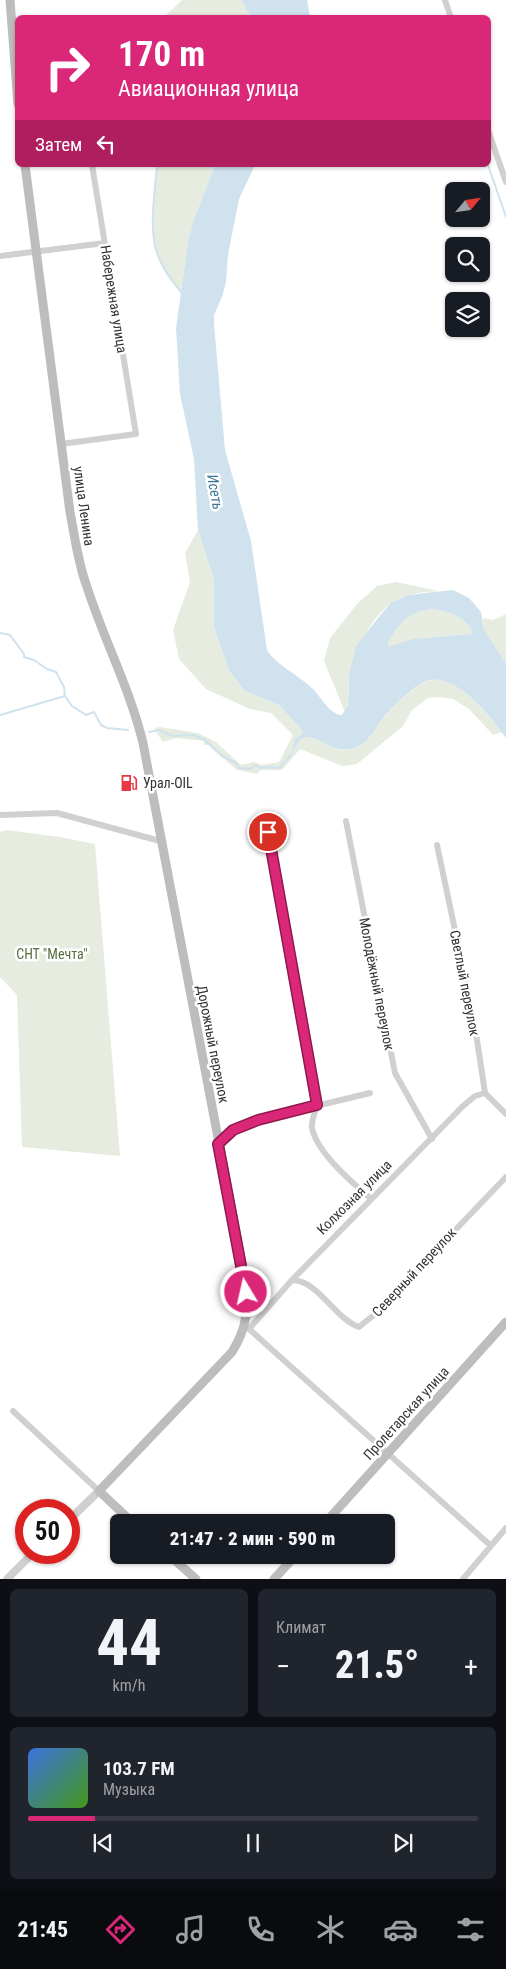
<!DOCTYPE html>
<html lang="ru">
<meta charset="utf-8">
<style>
:root{--surface:#171b24;--page:#20242c;--text:#f1f3f6;--muted:#9ea1a6;--line:#363941;--accent:#db2777}
body{margin:0;font-family:"Roboto Condensed",sans-serif;background:var(--page);color:var(--text);height:100vh;display:flex;flex-direction:column;font-size:19px;white-space:nowrap}
*{box-sizing:border-box;margin:0}
p{font-size:16px;color:var(--muted)}
.icon{flex:none;width:28px;height:28px;fill:none;stroke:currentColor;stroke-width:2;stroke-linecap:round;stroke-linejoin:round}
.map{position:relative;height:1579px;overflow:hidden}
.panel{display:flex;flex-direction:column;gap:10px;padding:10px;background:#0d0f14;flex:1}
.panel>*{flex:none}
.banner{position:absolute;left:15px;top:15px;width:476px;height:152px;border-radius:8px;box-shadow:0 1px 4px #0004;background:#db2777;color:#fff;overflow:hidden}
.needle{width:32px;rotate:61deg}
.controls{position:absolute;left:445px;top:182px;display:grid;gap:10px}
.controls a{display:grid;place-items:center;width:45px;height:45px;border-radius:8px;background:var(--surface);box-shadow:0 1px 4px #0004;font-size:25px}
.speed{position:absolute;left:15px;top:1499px;display:flex;gap:10px;font-size:25px;font-weight:700;text-align:center}
.speed>*{display:grid;place-content:center;width:65px;height:65px;border-radius:50%;background:var(--surface);box-shadow:0 1px 4px #0004;line-height:1}
.speed .limit{border:8px solid #d22;background:#fff;color:#111}
.pin{position:absolute;display:grid;place-items:center;width:42px;height:42px;color:#fff;margin:-21px;border:2px solid #fff;border-radius:50%;box-shadow:0 1px 5px #0007}
.me{position:absolute;width:55px;margin:-28px;rotate:351deg;stroke-linejoin:round;filter:drop-shadow(0 0 4px #0008)}
.turn{display:flex;align-items:center;gap:18px;height:105px;padding:0 20px;font-size:22px}
.turn .icon{width:65px;height:65px;stroke-width:2.5}
.turn b{display:block;font-size:35px;line-height:42px}
.then{display:flex;align-items:center;height:48px;padding:0 20px;background:#0003;gap:10px;font-size:19px}
.big{font-size:38px;font-weight:800;line-height:1.1}
.panel .widget{flex:1;display:flex;flex-direction:column;justify-content:center;gap:8px;min-width:0;padding:0 18px;border-radius:8px;background:var(--page)}
.panel .dial{align-items:center;gap:0}
.dial b{font-size:65px;line-height:1}
.song{display:flex;align-items:center;gap:15px}
.cover{width:60px;height:60px;border-radius:8px;background:linear-gradient(135deg,hsl(220 70% 55%),hsl(100 70% 35%))}
.played{height:5px;border-radius:2px;background:linear-gradient(90deg,var(--accent) 15%,var(--line) 15%)}
.keys{display:flex;justify-content:space-around;direction:ltr}
.heat{display:flex;justify-content:space-between;align-items:center;font-size:28px;direction:ltr}
.panel .tiles{flex:1;display:grid;gap:10px;grid-template-columns:1fr 1fr}
.widget:last-child{grid-column:span 2}
.trip{position:absolute;left:110px;top:1514px;width:285px;height:50px;border-radius:8px;background:var(--surface);box-shadow:0 1px 4px #0004;font-weight:800;line-height:50px;text-align:center}
.tabs{display:flex;height:80px;justify-content:space-around;align-items:center;background:#090b0e;color:var(--muted)}
.tabs .icon{width:35px;height:35px}
.tabs .on{color:var(--accent)}
.tabs b{font-size:22px;color:var(--text)}
.map>svg:first-child{display:block}
.green{fill:#e6ecdf}
.water{fill:#cfe2ee;fill-rule:evenodd}
.lines{fill:none;stroke-linecap:round;stroke-linejoin:round}
.stream{stroke:#cfe2ee;stroke-width:2}
.minor{stroke:#d0d0d0;stroke-width:6}
.tertiary{stroke:#d0d0d0;stroke-width:8}
.secondary{stroke:#bdbdbd;stroke-width:9}
.route-casing{stroke:#8e194d;stroke-width:12}
.route{stroke:#db2777;stroke-width:9}
.labels{text-anchor:middle;dominant-baseline:central;stroke-width:5;stroke-linejoin:round;paint-order:stroke}
.street-label{font-size:14px;fill:#333;stroke:#fff}
.poi-label{font-size:14px;fill:#333;stroke:#fff;text-anchor:start}
.park-label{font-size:14px;fill:#56703f;stroke:#fff}
.water-label{font-size:15px;font-style:italic;fill:#3f7597;stroke:#fff}
</style>
<div class="map">
<svg width="506" height="1579" viewBox="0 0 506 1579">
<rect width="100%" height="100%" fill="#fff"/>
<path class="green" d="M182 0H241L251 17 163 18Z
M157 165H215L193 222 188 242 181 292C176 286 170 280 166 274 146 243 155 200 157 165Z
M198 530 214 580V627L217 637 229 670 245 691 279 705 301 729 303 733 295 739 290 756 299 741 305 737C324 738 333 756 356 748 368 745 374 730 381 721 391 709 415 683 431 680 457 674 487 715 502 732L493 735 469 709 453 699 437 697 428 698 412 710 403 726 357 764 342 766 300 749 282 770H261L257 774 237 770 208 745H204V741L176 738 163 742 154 729 159 727 198 733 216 742 241 765 254 762 261 765 279 762 293 735 271 713 250 709 206 689 179 659 173 630 190 582 185 553Z
M396 582 439 591C429 592 418 592 408 595 375 605 358 644 350 675 346 687 351 701 345 712L324 661 330 638 357 604 377 586Z
M433 609C446 611 471 618 472 634L412 639 388 647C387 641 391 638 394 633 404 617 415 611 433 609Z
M506 614V664L484 629 483 618 493 620Z
M6 830 60 837 95 844 120 1156 22 1147 17 995 0 977V832Z"/>
<path class="water" d="M241 0H307L310 17H251Z
M215 165H255L239 199 228 255 226 282 222 297 214 315V324L225 450 251 541 267 650C276 665 300 676 313 689 321 697 330 715 342 715L348 705 349 676 356 646 382 613 391 603 407 595 453 590 469 598 481 612 484 629 506 664V738C492 719 458 674 430 680 415 683 393 707 383 718 375 728 369 744 355 748 333 755 324 738 305 737L299 741 290 756 295 739 303 733 301 729 279 705 245 691 229 670 217 637 214 626V580L198 530 194 459 180 394 176 328 188 242 193 222ZM433 609C446 611 471 618 472 634L412 639 388 647C387 641 391 638 394 633 404 617 415 611 433 609Z"/>
<g class="lines">
<path class="stream" d="M157 165C155 191 150 221 155 246 159 264 170 279 181 292
M488 165 506 217
M0 633 10 635 24 654V657L34 660 47 669 56 672 64 687 65 696 72 706 86 715 94 712 101 725 107 728 128 730
M0 715 65 696
M149 732 159 730 172 736 193 735 205 740 222 756 236 763 238 768 250 769 256 765 260 768 272 767 275 768 280 767 291 755"/>
<path class="minor" d="M445 0 451 18
M489 133 506 182
M0 256 105 243
M61 444 136 434 92 165
M0 815 57 813 160 841
M346 821 395 1073 432 1139
M268 832 317 1105C315 1112 311 1122 312 1128 317 1153 352 1182 371 1199
M437 845 474 1020 485 1093 506 1114
M218 1144 233 1130 258 1120 370 1093
M292 1280C318 1280 335 1319 359 1327L375 1314 506 1177
M249 1329 292 1280 463 1106 475 1096 485 1093
M249 1329 490 1545
M13 1411 99 1491
M463 1579 506 1528"/>
<path class="tertiary" d="M69 1520 99 1491
M7 1579 34 1552"/>
<path class="secondary" d="M10 0 18 104
M25 165 70 512C75 538 78 563 87 587 104 640 130 689 143 743L245 1280C248 1310 248 1326 232 1352L99 1491 132 1522
M326 1522 506 1322
M169 1555 196 1579
M274 1579 296 1555"/>
</g>
<g class="lines">
<g class="route-casing">
<path id="route" d="M246 1292 218 1144 233 1130 258 1120 317 1105 268 832"/>
</g>
<use href="#route" class="route"/>
</g>
<defs>
<g id="fuel-bare" transform="scale(1.35)"><path d="M-5.5-6h7V0h2V4h1.3V-2.5L3-4.5l.8-.8L6-3V5H2.5V1h-1V6h-7ZM-4.2-4.7v3.2H.2V-4.7Z" fill="#e63946" stroke="#fff" stroke-width="2.5" paint-order="stroke"/></g>
</defs>
<g fill-rule="evenodd">
<use href="#fuel-bare" x="129" y="783"/>
</g>
<g class="labels">
<g class="street-label">
<text transform="translate(114 299) rotate(81)">Набережная улица</text>
<text transform="translate(84 506) rotate(82)">улица Ленина</text>
<text transform="translate(465 983) rotate(79)">Светлый переулок</text>
<text transform="translate(377 984) rotate(79)">Молодёжный переулок</text>
<text transform="translate(213 1044) rotate(79)">Дорожный переулок</text>
<text transform="translate(354 1197) rotate(-45)">Колхозная улица</text>
<text transform="translate(414 1272) rotate(-47)">Северный переулок</text>
<text transform="translate(406 1413) rotate(-48)">Пролетарская улица</text>
</g>
<g class="poi-label">
<text x="143" y="783">Урал-OIL</text>
</g>
<g class="park-label">
<text x="52" y="954">СНТ "Мечта"</text>
</g>
<g class="water-label">
<text transform="translate(215 492) rotate(80)">Исеть</text>
</g>
</g>
</svg>
<div class="controls">
<a><svg class="needle" viewBox="-14 -14 28 28"><path d="M0-13l5 13h-10z" fill="#e53935"/><path d="M0 13l5-13h-10z" fill="#9ea1a6"/></svg></a>
<a><svg class="icon" aria-label="search" viewBox="0 0 24 24"><circle cx="10" cy="10" r="6"/><path d="M15 15l6 6"/></svg></a>
<a><svg class="icon" aria-label="layers" viewBox="0 0 24 24"><path d="M12 4l9 5-9 5-9-5zM3 14l9 5 9-5"/></svg></a>
</div>
<div class="speed"><div class="limit">50</div></div>
<div class="pin" style="left:268px;top:832px;background:#d93025"><svg class="icon" aria-label="arrive" viewBox="0 0 24 24"><path d="M6 21V4h12l-3 4 3 4H6"/></svg></div>
<svg class="me" style="left:246px;top:1292px" viewBox="-20 -20 40 40"><circle r="17" fill="#db2777" stroke="#fff" stroke-width="3"/><path d="M0-11L8 9 0 5-8 9z" fill="#fff"/></svg>
<div class="trip">21:47 · 2 мин · 590 m</div>
<div class="banner">
<div class="turn"><svg class="icon" aria-label="right" viewBox="0 0 24 24"><path d="M7 20v-9h11M14 6l5 5-5 5"/></svg><div><b>170 m</b>Авиационная улица</div></div>
<div class="then">Затем<svg class="icon" aria-label="left" viewBox="0 0 24 24"><path d="M17 20v-9H6M10 6l-5 5 5 5"/></svg></div>
</div>
</div>
<section class="panel">
<div class="tiles">
<div class="widget dial"><b>44</b><p>km/h</p></div>
<div class="widget"><p>Климат</p>
<div class="heat"><a>−</a><b class="big">21.5°</b><a>+</a></div>
</div>
<div class="widget">
<div class="song"><i class="cover"></i><div><b>103.7 FM</b><p>Музыка</p></div></div>
<div class="played"></div>
<div class="keys"><svg class="icon" aria-label="previous" viewBox="0 0 24 24"><path d="M18 5L8 12l10 7zM5 5v14"/></svg><svg class="icon" aria-label="pause" viewBox="0 0 24 24"><path d="M8 5v14M16 5v14"/></svg><svg class="icon" aria-label="next" viewBox="0 0 24 24"><path d="M6 5l10 7-10 7zM19 5v14"/></svg></div>
</div>
</div>
</section>
<nav class="tabs">
<b>21:45</b>
<svg class="icon on" aria-label="directions" viewBox="0 0 24 24"><path d="M12 3l9 9-9 9-9-9zM9 14v-3h6M13 9l2 2-2 2"/></svg>
<svg class="icon" aria-label="music" viewBox="0 0 24 24"><path d="M9 18V5l10-2v13"/><circle cx="6" cy="18" r="3"/><circle cx="16" cy="16" r="3"/></svg>
<svg class="icon" aria-label="phone" viewBox="0 0 24 24"><path d="M5 4h4l2 5-3 2q2 4 5 5l2-3 5 2v4C11 20 4 13 5 4z"/></svg>
<svg class="icon" aria-label="climate" viewBox="0 0 24 24"><path d="M12 3v18M4 7l16 10M4 17L20 7"/></svg>
<svg class="icon" aria-label="car" viewBox="0 0 24 24"><path d="M5 17H2v-5l4-1 3-4h7l3 4 3 1v5h-3M9 17h6M6 11h13"/><circle cx="7" cy="17" r="2"/><circle cx="17" cy="17" r="2"/></svg>
<svg class="icon" aria-label="filters" viewBox="0 0 24 24"><path d="M4 7h16M4 17h16"/><circle cx="9" cy="7" r="2"/><circle cx="15" cy="17" r="2"/></svg>
</nav>
